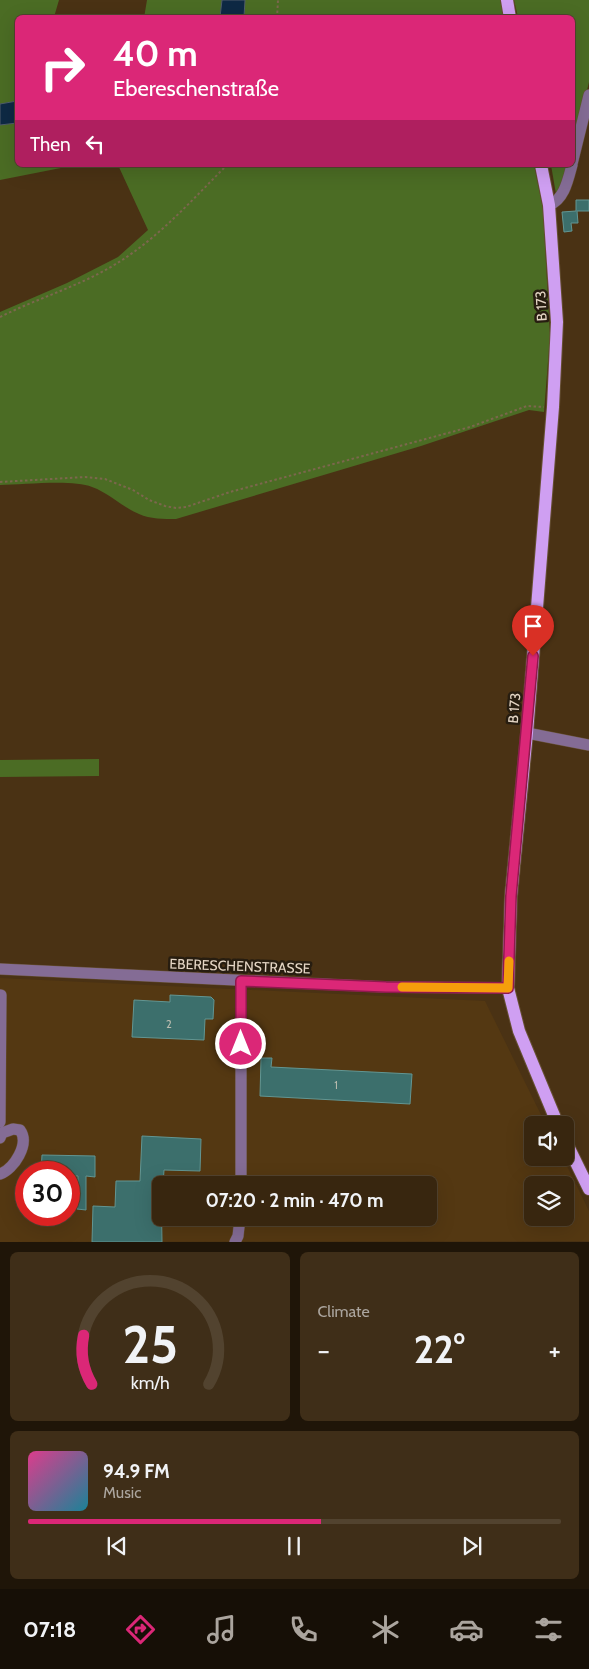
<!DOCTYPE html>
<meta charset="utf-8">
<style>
:root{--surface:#38260f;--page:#3f2e18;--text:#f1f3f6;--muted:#aba59e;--line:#52432f;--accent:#db2777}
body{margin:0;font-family:Cabin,sans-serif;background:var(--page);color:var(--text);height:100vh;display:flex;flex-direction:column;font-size:19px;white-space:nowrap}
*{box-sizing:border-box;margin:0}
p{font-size:16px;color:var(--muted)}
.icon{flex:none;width:28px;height:28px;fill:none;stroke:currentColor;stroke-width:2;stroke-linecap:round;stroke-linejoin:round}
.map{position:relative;height:1242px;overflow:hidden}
.side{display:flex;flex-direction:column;gap:10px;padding:10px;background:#1f1508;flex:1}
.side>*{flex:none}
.guide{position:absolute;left:15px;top:15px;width:560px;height:152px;border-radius:8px;box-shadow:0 5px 20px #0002,0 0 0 1px var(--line);background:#db2777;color:#fff;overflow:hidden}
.tools{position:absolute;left:524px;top:1116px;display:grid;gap:10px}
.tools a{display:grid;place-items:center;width:50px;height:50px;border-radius:8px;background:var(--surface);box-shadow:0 5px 20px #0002,0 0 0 1px var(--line);font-size:25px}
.speed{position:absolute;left:15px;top:1161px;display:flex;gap:10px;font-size:25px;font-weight:700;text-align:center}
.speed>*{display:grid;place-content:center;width:65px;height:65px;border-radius:50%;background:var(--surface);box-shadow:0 5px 20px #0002,0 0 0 1px var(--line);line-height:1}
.speed .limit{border:8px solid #d22;background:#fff;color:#111}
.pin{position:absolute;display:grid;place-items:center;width:42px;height:42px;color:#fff;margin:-51px -21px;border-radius:50% 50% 50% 0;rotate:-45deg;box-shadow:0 0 5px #0007}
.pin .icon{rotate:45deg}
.me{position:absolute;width:55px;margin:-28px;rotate:0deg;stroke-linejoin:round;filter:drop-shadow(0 0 4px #0008)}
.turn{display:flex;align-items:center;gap:18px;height:105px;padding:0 15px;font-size:22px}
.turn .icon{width:65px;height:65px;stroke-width:2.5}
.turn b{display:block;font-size:35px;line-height:42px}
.then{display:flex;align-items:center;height:48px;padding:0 15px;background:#0003;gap:10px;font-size:19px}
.big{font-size:38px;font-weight:700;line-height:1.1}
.side .widget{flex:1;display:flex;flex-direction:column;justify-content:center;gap:8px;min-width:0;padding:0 18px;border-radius:8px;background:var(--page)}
.side .dial{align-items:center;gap:0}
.dial svg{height:130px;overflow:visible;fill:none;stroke:var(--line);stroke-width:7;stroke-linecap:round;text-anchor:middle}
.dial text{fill:var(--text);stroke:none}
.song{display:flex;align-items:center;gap:15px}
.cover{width:60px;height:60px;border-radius:8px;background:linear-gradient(135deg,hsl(330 70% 55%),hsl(190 70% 35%))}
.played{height:5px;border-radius:2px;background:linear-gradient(90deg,var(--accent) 55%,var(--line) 55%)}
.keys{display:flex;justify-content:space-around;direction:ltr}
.heat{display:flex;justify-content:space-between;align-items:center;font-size:28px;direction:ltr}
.side .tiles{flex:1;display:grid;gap:10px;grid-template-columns:1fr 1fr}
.widget:last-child{grid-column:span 2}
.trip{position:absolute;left:152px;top:1176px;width:285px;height:50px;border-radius:8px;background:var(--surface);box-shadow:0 5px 20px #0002,0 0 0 1px var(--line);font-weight:700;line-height:50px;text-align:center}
.tab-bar{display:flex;height:80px;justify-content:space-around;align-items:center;background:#160f06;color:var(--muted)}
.tab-bar .icon{width:35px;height:35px}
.tab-bar .current{color:var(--accent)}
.tab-bar b{font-size:22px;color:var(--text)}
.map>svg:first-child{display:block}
.built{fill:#543812;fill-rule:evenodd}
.green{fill:#4b6c24}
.water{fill:#0e2944;stroke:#4e5d6b}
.building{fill:#3c6f6c;stroke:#629693}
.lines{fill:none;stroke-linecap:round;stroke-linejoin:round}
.minor-casing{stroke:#665034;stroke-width:12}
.major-casing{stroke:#665034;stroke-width:14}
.path{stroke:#7c674d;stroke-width:2;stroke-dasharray:2.5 2.5;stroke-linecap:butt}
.minor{stroke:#846c95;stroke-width:11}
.major{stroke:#cf9ff2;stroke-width:12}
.route-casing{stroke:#8e194d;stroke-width:12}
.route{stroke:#db2777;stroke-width:9}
.slow{stroke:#f59e0b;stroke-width:9}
.labels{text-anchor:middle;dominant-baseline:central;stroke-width:5;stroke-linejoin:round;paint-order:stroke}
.number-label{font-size:11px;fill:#bbbcaf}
.street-label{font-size:14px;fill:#e5d6c5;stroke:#271d10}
</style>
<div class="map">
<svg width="589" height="1242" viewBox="0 0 589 1242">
<rect width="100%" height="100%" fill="#4a3214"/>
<path class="built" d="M0 978 485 1001 546 1125H532V1158H563L589 1211V1241L0 1242ZM26 1172H69V1215H26ZM161 1185H429V1218H161ZM532 1185H565V1218H532Z"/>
<path class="green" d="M0 0H59L54 17 18 18 17 101 0 104Z
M147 0H222L220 17 144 18Z
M245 0H500L504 17 244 18Z
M514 0H589V82L573 150 572 18 518 17Z
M17 123 18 165H76L0 180V125Z
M118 165H534L543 209 550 336 544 412 529 410 421 446 176 519C164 519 150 519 139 514 122 507 109 493 92 487 72 479 23 485 0 485V312L67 283 118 257 148 230Z
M551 165H569C565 175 561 185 556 194Z
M99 759V776L0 777V760Z"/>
<path class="water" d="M222 0H245L244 17H220Z
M17 101V123L0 125V104Z"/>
<path class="building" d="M576 200H589V211H577L578 223H571L572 231 564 232 562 212 576 211Z
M170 995 211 997 214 1000 213 1019H205L204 1040 132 1037 134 1000 170 1002Z
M261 1058H272L271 1067 412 1074 410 1104 260 1096Z
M142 1136 201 1139 200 1171 164 1170 163 1185H161L162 1242H92L93 1206 115 1207 116 1181H140Z
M42 1155 95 1156V1177L86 1176V1210L77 1209 78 1176H69V1172H41Z"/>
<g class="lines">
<g class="minor-casing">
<path id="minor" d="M572 164 589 95
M549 205C564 200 568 180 572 165
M527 733 589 745
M0 969 386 987 508 988
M241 981V1185
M0 995H1L0 1122
M0 1138 2 1133 13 1129 20 1130C30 1144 14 1169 0 1174
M235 1242 238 1236 240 1218"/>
</g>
<g class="major-casing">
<path id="major" d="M507 0 510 18
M541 165 549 205 557 322 553 407 527 733 511 896 508 988 519 1031 558 1125
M565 1140 589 1189"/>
</g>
<path class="path" d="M277 18 278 0
M0 317C36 299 74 288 109 268 155 242 190 202 227 165
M0 482 85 477 105 479 133 490 149 500 165 506 176 508 186 507 230 492 470 427 527 406 544 407"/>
<use href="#minor" class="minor"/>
<use href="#major" class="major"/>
</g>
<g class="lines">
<g class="route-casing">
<path id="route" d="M241 1044V981L386 987 508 988 511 896 533 656"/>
</g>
<use href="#route" class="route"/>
<path class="slow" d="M402 987 508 988 509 961"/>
</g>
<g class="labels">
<g class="number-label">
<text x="169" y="1024">2</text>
<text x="336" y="1085">1</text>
</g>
<g class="street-label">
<text transform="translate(541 306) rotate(-93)">B 173</text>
<text transform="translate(514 708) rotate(-85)">B 173</text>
<text transform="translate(240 966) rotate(2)">EBERESCHENSTRASSE</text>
</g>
</g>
</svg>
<div class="tools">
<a><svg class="icon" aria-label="sound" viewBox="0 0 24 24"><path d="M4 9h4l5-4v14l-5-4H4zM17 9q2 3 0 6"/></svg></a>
<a><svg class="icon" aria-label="layers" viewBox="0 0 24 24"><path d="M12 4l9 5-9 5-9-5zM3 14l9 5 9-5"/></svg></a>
</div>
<div class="speed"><div class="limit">30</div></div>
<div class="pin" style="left:533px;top:656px;background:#d93025"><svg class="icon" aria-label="arrive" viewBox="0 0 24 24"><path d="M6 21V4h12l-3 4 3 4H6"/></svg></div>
<svg class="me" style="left:241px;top:1044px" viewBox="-20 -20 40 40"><circle r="17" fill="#db2777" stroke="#fff" stroke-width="3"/><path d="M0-11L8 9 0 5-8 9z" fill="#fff"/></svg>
<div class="trip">07:20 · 2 min · 470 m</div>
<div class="guide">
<div class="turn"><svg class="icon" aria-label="right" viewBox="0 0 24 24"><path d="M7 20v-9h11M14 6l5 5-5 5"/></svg><div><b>40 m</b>Ebereschenstraße</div></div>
<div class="then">Then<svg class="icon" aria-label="left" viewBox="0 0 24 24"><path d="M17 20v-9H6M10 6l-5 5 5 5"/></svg></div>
</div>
</div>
<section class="side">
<div class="tiles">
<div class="widget dial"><svg viewBox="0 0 100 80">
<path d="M14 69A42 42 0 1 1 86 69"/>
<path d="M14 69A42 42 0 0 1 9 39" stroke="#db2777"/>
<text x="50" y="56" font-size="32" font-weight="700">25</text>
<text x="50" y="72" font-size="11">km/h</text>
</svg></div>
<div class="widget"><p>Climate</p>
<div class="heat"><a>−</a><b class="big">22°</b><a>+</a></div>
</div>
<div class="widget">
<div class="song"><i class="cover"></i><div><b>94.9 FM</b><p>Music</p></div></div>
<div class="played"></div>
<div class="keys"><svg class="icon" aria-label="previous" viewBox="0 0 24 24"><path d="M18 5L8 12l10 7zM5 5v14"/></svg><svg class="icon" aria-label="pause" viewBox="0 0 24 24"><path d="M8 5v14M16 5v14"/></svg><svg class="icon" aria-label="next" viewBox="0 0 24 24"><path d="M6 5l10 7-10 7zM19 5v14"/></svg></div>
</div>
</div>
</section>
<nav class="tab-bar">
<b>07:18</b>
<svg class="icon current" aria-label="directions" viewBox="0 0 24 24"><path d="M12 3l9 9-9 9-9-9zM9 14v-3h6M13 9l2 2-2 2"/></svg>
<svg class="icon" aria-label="music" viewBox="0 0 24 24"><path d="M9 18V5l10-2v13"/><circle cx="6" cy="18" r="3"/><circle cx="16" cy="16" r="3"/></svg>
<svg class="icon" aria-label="phone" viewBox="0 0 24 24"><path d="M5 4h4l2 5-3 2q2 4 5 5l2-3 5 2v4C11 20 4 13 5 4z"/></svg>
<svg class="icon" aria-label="climate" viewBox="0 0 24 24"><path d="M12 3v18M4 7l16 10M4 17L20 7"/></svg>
<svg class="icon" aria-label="car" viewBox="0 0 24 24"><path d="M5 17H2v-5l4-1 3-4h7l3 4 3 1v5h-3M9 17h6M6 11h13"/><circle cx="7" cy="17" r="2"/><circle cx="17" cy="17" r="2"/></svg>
<svg class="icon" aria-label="filters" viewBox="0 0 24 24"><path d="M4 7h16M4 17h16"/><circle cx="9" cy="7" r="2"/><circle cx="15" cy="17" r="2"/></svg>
</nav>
